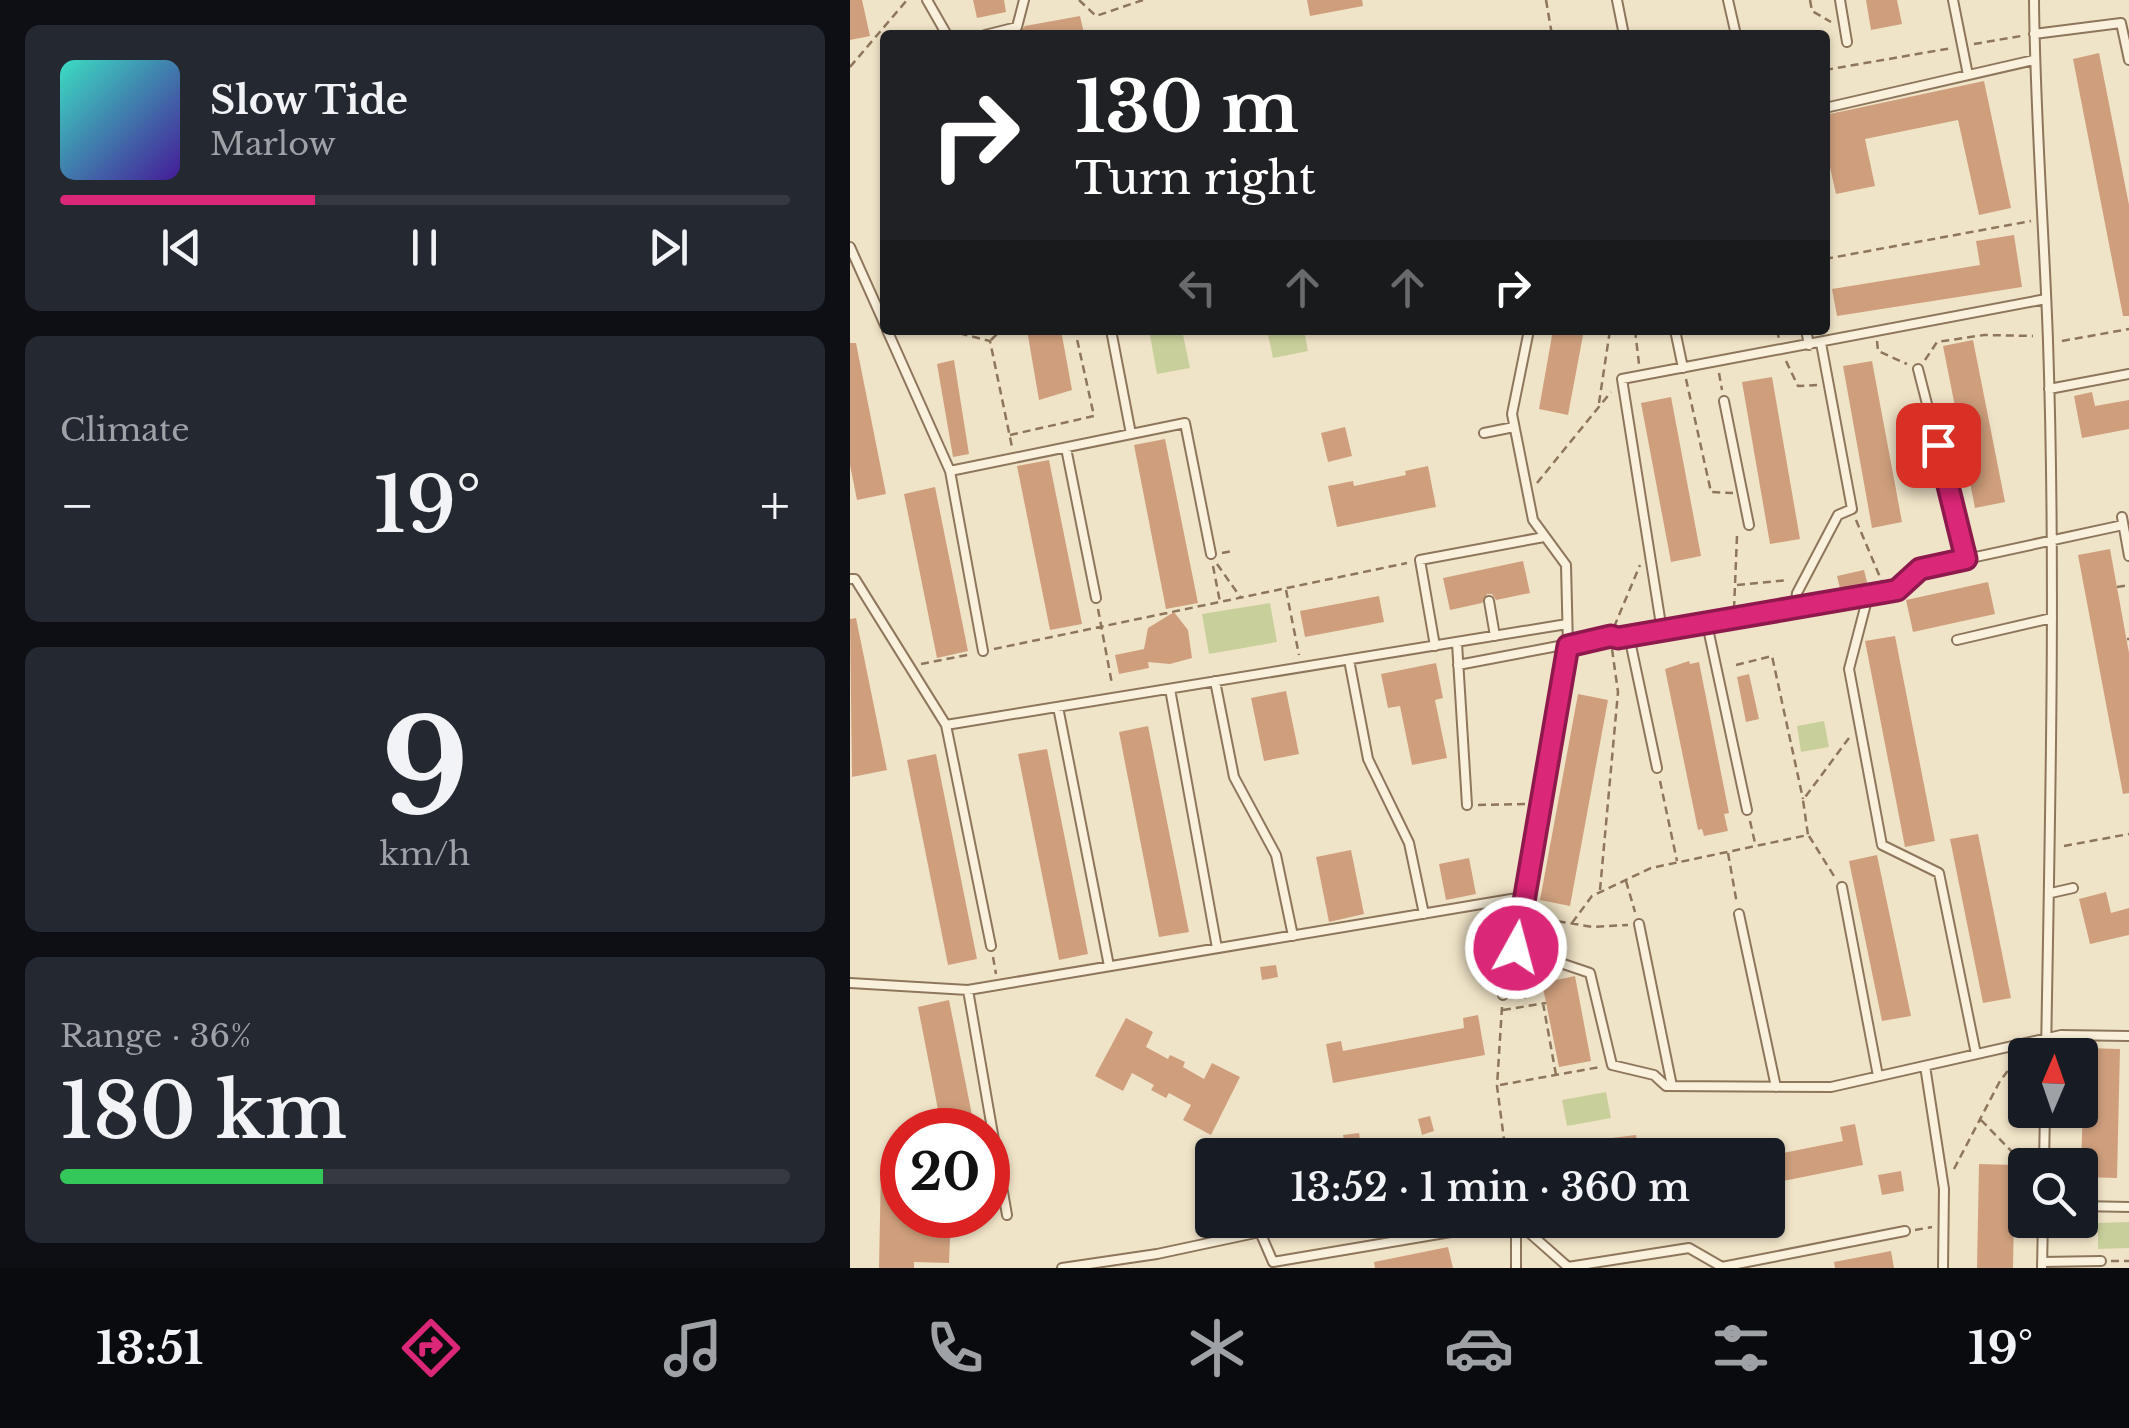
<!DOCTYPE html>
<meta charset="utf-8">
<style>
:root{--surface:#171b24;--page:#242831;--text:#f1f3f6;--muted:#9ea1a6;--line:#363941;--accent:#db2777}
body{margin:0;font-family:"Libre Baskerville",serif;background:var(--page);color:var(--text);height:100vh;display:flex;flex-direction:column;font-size:38px;white-space:nowrap}
*{box-sizing:border-box;margin:0}
p{font-size:32px;color:var(--muted)}
.icon{flex:none;width:55px;height:55px;fill:none;stroke:currentColor;stroke-width:2;stroke-linecap:round;stroke-linejoin:round}
.map{position:relative;flex:1;overflow:hidden}
.details{display:flex;flex-direction:column;gap:25px;padding:25px;background:#0d0f14;width:850px}
.details>*{flex:none}
.hud{position:absolute;left:30px;top:30px;width:950px;height:305px;border-radius:10px;box-shadow:0 2px 8px #0004;background:#202124;color:#fff;overflow:hidden}
.needle{width:65px;rotate:2deg}
.controls{position:absolute;left:1158px;top:1038px;display:grid;gap:20px}
.controls a{display:grid;place-items:center;width:90px;height:90px;border-radius:10px;background:var(--surface);box-shadow:0 2px 8px #0004;font-size:50px}
.speed{position:absolute;left:30px;top:1108px;display:flex;gap:20px;font-size:50px;font-weight:700;text-align:center}
.speed>*{display:grid;place-content:center;width:130px;height:130px;border-radius:50%;background:var(--surface);box-shadow:0 2px 8px #0004;line-height:1}
.speed .limit{border:15px solid #d22;background:#fff;color:#111}
.pin{position:absolute;display:grid;place-items:center;width:85px;height:85px;color:#fff;margin:-42px;border-radius:20px;box-shadow:0 5px 15px #0006}
.me{position:absolute;width:110px;margin:-55px;rotate:7deg;stroke-linejoin:round;filter:drop-shadow(0 0 8px #0008)}
.turn{display:flex;align-items:center;gap:35px;height:210px;padding:0 30px;font-size:45px}
.turn .icon{width:130px;height:130px;stroke-width:2.5}
.turn b{display:block;font-size:70px;line-height:85px}
.lanes{display:flex;align-items:center;height:95px;padding:0 30px;background:#0003;justify-content:center;gap:50px;direction:ltr}
.lanes .off{opacity:.35}
.big{font-size:75px;font-weight:600;line-height:1.1}
.details .tile{flex:1;display:flex;flex-direction:column;justify-content:center;gap:15px;min-width:0;padding:0 35px;border-radius:15px;background:var(--page)}
.details .dial{align-items:center;gap:0}
.dial b{font-size:130px;line-height:1}
.song{display:flex;align-items:center;gap:30px}
.cover{width:120px;height:120px;border-radius:15px;background:linear-gradient(135deg,hsl(170 70% 55%),hsl(260 70% 35%))}
.played{height:10px;border-radius:5px;background:linear-gradient(90deg,var(--accent) 35%,var(--line) 35%)}
.keys{display:flex;justify-content:space-around;direction:ltr}
.heat{display:flex;justify-content:space-between;align-items:center;font-size:55px;direction:ltr}
.charge{height:15px;border-radius:8px;background:linear-gradient(90deg,#34c759 36%,var(--line) 0)}
.trip{position:absolute;left:345px;top:1138px;width:590px;height:100px;border-radius:10px;background:var(--surface);box-shadow:0 2px 8px #0004;font-weight:600;line-height:100px;text-align:center}
.tab-bar{display:flex;height:160px;justify-content:space-around;align-items:center;background:#090b0e;color:var(--muted)}
.tab-bar .icon{width:70px;height:70px}
.tab-bar .on{color:var(--accent)}
.tab-bar b{font-size:45px;color:var(--text)}
main{display:flex;flex:1;min-height:0}
.map>svg:first-child{display:block}
.green{fill:#c9cf9b}
.building{fill:#cf9f7d}
.lines{fill:none;stroke-linecap:round;stroke-linejoin:round}
.service-casing{stroke:#8d765c;stroke-width:12}
.path{stroke:#8d765c;stroke-width:2.5;stroke-dasharray:8 5;stroke-linecap:butt}
.service{stroke:#faf1dc;stroke-width:8}
.route-casing{stroke:#8e194d;stroke-width:25}
.route{stroke:#db2777;stroke-width:18}
</style>
<main>
<section class="details">
<div class="tile">
<div class="song"><i class="cover"></i><div><b>Slow Tide</b><p>Marlow</p></div></div>
<div class="played"></div>
<div class="keys"><svg class="icon" aria-label="previous" viewBox="0 0 24 24"><path d="M18 5L8 12l10 7zM5 5v14"/></svg><svg class="icon" aria-label="pause" viewBox="0 0 24 24"><path d="M8 5v14M16 5v14"/></svg><svg class="icon" aria-label="next" viewBox="0 0 24 24"><path d="M6 5l10 7-10 7zM19 5v14"/></svg></div>
</div>
<div class="tile"><p>Climate</p>
<div class="heat"><a>−</a><b class="big">19°</b><a>+</a></div>
</div>
<div class="tile dial"><b>9</b><p>km/h</p></div>
<div class="tile"><p>Range · 36%</p><b class="big">180 km</b><div class="charge"></div></div>
</section>
<div class="map">
<svg width="1279" height="1268" viewBox="0 0 1279 1268">
<rect width="100%" height="100%" fill="#f0e4c8"/>
<path class="green" d="M299 330H332L340 368 307 374Z
M417 330H454L458 351 423 358Z
M420 603 427 642 359 654 352 614Z
M974 721 979 747 951 752 947 726Z
M756 1092 761 1118 717 1126 712 1100Z
M1279 1222V1248L1248 1249V1223Z"/>
<path class="building" d="M0 0H12L20 36 0 40Z
M123 0H154L156 12 127 18Z
M457 0H512L513 6 460 16Z
M1016 0H1047L1052 24 1021 30Z
M230 16 234 33 166 35 175 26Z
M1249 53 1279 205V316H1273L1223 59Z
M1134 81 1161 208 1129 215 1108 120 1015 139 1025 186 986 194 975 145V115Z
M1164 235 1172 287 987 316 982 289 1130 265 1126 241Z
M177 330H211L222 390 189 400Z
M703 330H734L718 415 689 409Z
M1123 340 1155 502 1125 508 1093 346Z
M0 343H6L36 494 7 500 0 465Z
M104 360 119 454 103 457 87 364Z
M1022 361 1052 522 1022 528 993 366Z
M922 377 950 539 920 544 892 382Z
M1242 392 1245 406 1279 400V429L1232 438 1224 396Z
M821 397 851 556 821 562 791 403Z
M495 427 502 456 478 462 471 433Z
M315 439 348 603 316 609 284 445Z
M199 460 232 624 200 630 167 466Z
M578 466 586 507 487 527 478 486 503 481 504 486 556 475 555 471Z
M85 487 118 651 87 658 54 494Z
M1260 549 1279 653V793L1273 794 1228 555Z
M673 561 680 593 646 600 642 594H637L632 603 600 610 593 578Z
M1014 570 1018 586 991 593 987 576Z
M1138 582 1145 614 1063 632 1056 600Z
M529 596 534 622 455 637 450 611Z
M324 612 338 630 342 658 320 664 298 662 299 668 269 674 265 655 294 649 298 628Z
M6 618 37 770 2 777 0 619Z
M1045 636 1085 841 1055 847 1015 641Z
M839 661 840 664 849 662 879 813 874 814 878 831 854 836 852 829 848 830 815 669Z
M586 663 593 698 585 700 597 758 562 765 550 706 538 708 531 674Z
M899 674 909 719 896 722 887 677Z
M436 691 449 754 414 761 401 698Z
M728 694 758 700 720 906 690 900Z
M298 726 339 932 309 937 269 732Z
M197 749 238 954 209 960 168 754Z
M86 754 127 959 98 965 57 760Z
M1128 834 1161 998 1133 1003 1100 839Z
M501 850 514 914 479 922 466 857Z
M1027 855 1061 1016 1032 1021 999 861Z
M619 858 626 894 596 900 589 864Z
M1256 892 1261 913 1279 908V935L1240 944 1229 899Z
M426 965 428 977 412 980 410 967Z
M725 976 741 1061 709 1067 692 983Z
M99 1000 125 1130H92L68 1007Z
M628 1015 635 1055 483 1083 476 1044 491 1041 493 1051 614 1028 613 1018Z
M276 1018 303 1032 296 1047 318 1059 320 1055 335 1062 333 1067 354 1079 362 1063 390 1077 361 1135 333 1120 341 1105 319 1093 316 1098 301 1090 304 1085 282 1073 273 1091 245 1076Z
M1234 1048 1270 1049 1267 1178 1231 1177Z
M580 1116 584 1131 572 1135 568 1119Z
M1005 1124 1013 1165 918 1184V1156L993 1141 990 1127Z
M509 1133 511 1146 495 1148 493 1135Z
M786 1135 788 1153 764 1155 762 1138Z
M1129 1164 1165 1165 1163 1268H1127Z
M31 1168 52 1169V1215H101L99 1263 64 1262V1268H29Z
M1051 1171 1054 1191 1032 1195 1028 1175Z
M598 1247 603 1268H525L524 1262Z
M1041 1251 1044 1268H985L984 1262Z"/>
<g class="lines">
<g class="service-casing">
<path id="service" d="M77 0 97 35
M767 0 774 35
M878 0 886 35
M990 0 997 42
M1103 0 1118 75
M1184 0C1185 114 1194 228 1198 341 1206 579 1200 817 1196 1055
M1184 34 1271 23 1279 60
M135 35 167 27 174 0
M975 108 1184 60
M0 247 35 325
M37 330 100 471 133 651
M261 330 281 434
M825 330 833 368
M956 330 959 345
M1068 369 1117 559
M1199 389 1279 374
M874 401 899 525
M634 433 664 427
M216 448 246 598
M100 471 335 423 361 554
M1272 517 1279 556
M0 579H5L96 725 717 624
M1018 596 999 669 1032 845 1089 873 1126 1054
M639 601 645 636
M945 609 947 593 988 515 1002 509 971 343
M857 624 897 810
M812 631 772 379 1196 299
M779 636 807 768
M1107 640 1202 618
M607 643 617 805
M585 646 570 560 694 537
M499 660 518 759 559 843 574 914
M608 665 761 636 768 638 1018 596 1047 590 1070 569 1273 525
M365 681 384 777 426 855 443 936
M320 689 367 948
M208 707 259 966
M96 725 141 946
M992 887 1028 1076
M1201 893 1223 888
M889 914 926 1087
M789 924 822 1086
M666 948 740 973 762 1065 804 1075 816 1086 981 1087 1211 1035 1279 1036
M0 983 118 990 673 897
M118 990 157 1215
M653 995 666 948 718 646 716 565 683 520 662 414 679 330
M1075 1066 1094 1189 1093 1268
M1194 1165 1195 1110
M1230 1206 1279 1207
M1192 1262 1251 1261
M212 1268 307 1254 410 1232 423 1262 666 1221 718 1267 839 1248 872 1267 1055 1231
M666 1268V1221
M1192 1268 1193 1220"/>
</g>
<path class="path" d="M229 0 246 16 293 0
M696 0 702 35
M960 0 962 11 981 22
M1124 44 1171 36
M0 67 57 0
M975 70 1102 48
M975 259 1181 221
M97 330 140 341 162 447
M785 330 789 364
M927 330 929 339
M141 340 151 330
M1027 341 1028 351 1057 364
M1212 341 1279 329
M1075 360 1087 342 1134 335 1183 336
M936 361 948 386 967 385
M869 373 872 390
M836 379 861 492 883 493
M749 403 760 330
M160 435 244 416 225 330
M687 483 761 392
M1006 520 1032 582
M372 553 382 551
M367 564 391 598
M363 566 370 602
M887 585 938 580
M1267 587 1279 585
M436 590 449 655
M248 609 262 684
M884 609 887 536 890 533
M764 627 790 565
M1277 639H1279
M144 649 557 563
M71 664 122 654
M886 665 922 656 953 799
M810 781 827 861
M628 805 680 804
M900 821 905 843
M959 836 984 876
M1214 846 1279 834
M878 853 887 904
M776 881 785 912
M750 890 768 692 762 649
M682 917 743 927 778 925
M722 923 742 896 801 868 958 835 953 800 999 738
M143 957 146 974
M674 991 676 1004
M693 1003 706 1075
M652 1007 647 1086 656 1155
M653 1010 696 1003
M650 1085 750 1067
M1131 1120 1175 1165
M1104 1169 1150 1081 1167 1059
M542 1220 543 1229
M1065 1230 1082 1227
M1261 1261H1279"/>
<use href="#service" class="service"/>
</g>
<g class="lines">
<g class="route-casing">
<path id="route" d="M666 948 718 646 761 636 768 638 1036 592 1047 590 1070 569 1116 559 1088 445"/>
</g>
<use href="#route" class="route"/>
</g>
</svg>
<div class="controls">
<a><svg class="needle" viewBox="-14 -14 28 28"><path d="M0-13l5 13h-10z" fill="#e53935"/><path d="M0 13l5-13h-10z" fill="#9ea1a6"/></svg></a>
<a><svg class="icon" aria-label="search" viewBox="0 0 24 24"><circle cx="10" cy="10" r="6"/><path d="M15 15l6 6"/></svg></a>
</div>
<div class="speed"><div class="limit">20</div></div>
<div class="pin" style="left:1088px;top:445px;background:#d93025"><svg class="icon" aria-label="arrive" viewBox="0 0 24 24"><path d="M6 21V4h12l-3 4 3 4H6"/></svg></div>
<svg class="me" style="left:666px;top:948px" viewBox="-20 -20 40 40"><circle r="17" fill="#db2777" stroke="#fff" stroke-width="3"/><path d="M0-11L8 9 0 5-8 9z" fill="#fff"/></svg>
<div class="trip">13:52 · 1 min · 360 m</div>
<div class="hud">
<div class="turn"><svg class="icon" aria-label="right" viewBox="0 0 24 24"><path d="M7 20v-9h11M14 6l5 5-5 5"/></svg><div><b>130 m</b>Turn right</div></div>
<div class="lanes"><svg class="icon off" aria-label="left" viewBox="0 0 24 24"><path d="M17 20v-9H6M10 6l-5 5 5 5"/></svg><svg class="icon off" aria-label="ahead" viewBox="0 0 24 24"><path d="M12 20V5M6 11l6-6 6 6"/></svg><svg class="icon off" aria-label="ahead" viewBox="0 0 24 24"><path d="M12 20V5M6 11l6-6 6 6"/></svg><svg class="icon" aria-label="right" viewBox="0 0 24 24"><path d="M7 20v-9h11M14 6l5 5-5 5"/></svg></div>
</div>
</div>
</main>
<nav class="tab-bar">
<b>13:51</b>
<svg class="icon on" aria-label="directions" viewBox="0 0 24 24"><path d="M12 3l9 9-9 9-9-9zM9 14v-3h6M13 9l2 2-2 2"/></svg>
<svg class="icon" aria-label="music" viewBox="0 0 24 24"><path d="M9 18V5l10-2v13"/><circle cx="6" cy="18" r="3"/><circle cx="16" cy="16" r="3"/></svg>
<svg class="icon" aria-label="phone" viewBox="0 0 24 24"><path d="M5 4h4l2 5-3 2q2 4 5 5l2-3 5 2v4C11 20 4 13 5 4z"/></svg>
<svg class="icon" aria-label="climate" viewBox="0 0 24 24"><path d="M12 3v18M4 7l16 10M4 17L20 7"/></svg>
<svg class="icon" aria-label="car" viewBox="0 0 24 24"><path d="M5 17H2v-5l4-1 3-4h7l3 4 3 1v5h-3M9 17h6M6 11h13"/><circle cx="7" cy="17" r="2"/><circle cx="17" cy="17" r="2"/></svg>
<svg class="icon" aria-label="filters" viewBox="0 0 24 24"><path d="M4 7h16M4 17h16"/><circle cx="9" cy="7" r="2"/><circle cx="15" cy="17" r="2"/></svg>
<b>19°</b>
</nav>
